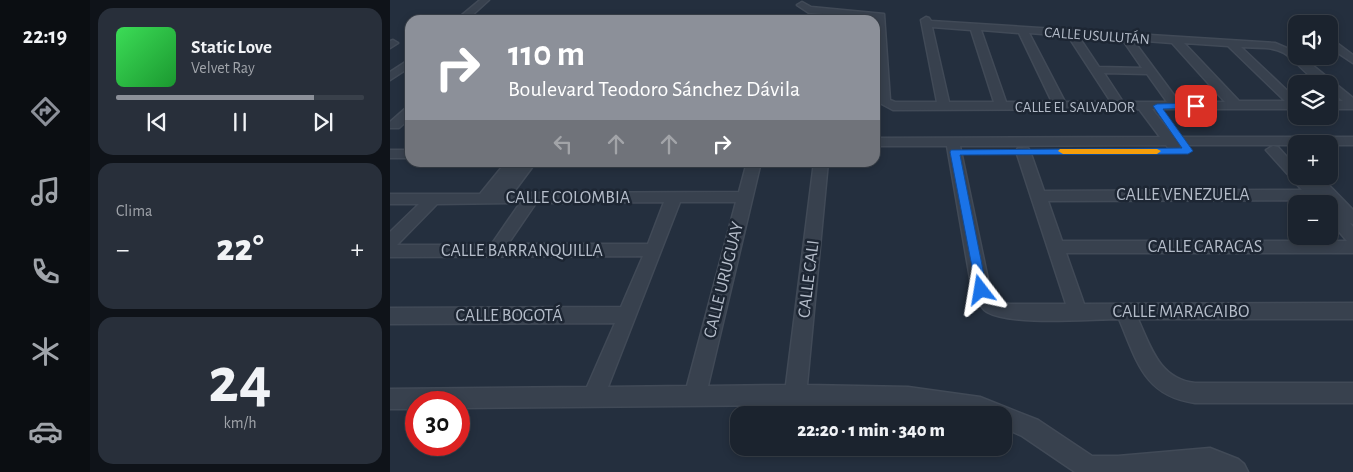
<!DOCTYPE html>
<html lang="es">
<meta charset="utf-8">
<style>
:root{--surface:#1b232e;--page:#282f3a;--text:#f1f3f6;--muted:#a0a4aa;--line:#39404a;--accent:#8c9099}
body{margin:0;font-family:"Alegreya Sans",sans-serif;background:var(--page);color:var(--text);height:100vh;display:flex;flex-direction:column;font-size:19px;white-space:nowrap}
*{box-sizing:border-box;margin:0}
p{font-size:16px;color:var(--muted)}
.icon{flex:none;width:28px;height:28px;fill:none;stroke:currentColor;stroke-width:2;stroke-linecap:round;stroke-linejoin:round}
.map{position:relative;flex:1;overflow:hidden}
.panel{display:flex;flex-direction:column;gap:8px;padding:8px;background:#0f1319;width:300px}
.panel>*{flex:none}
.guide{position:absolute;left:15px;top:15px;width:475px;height:152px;border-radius:15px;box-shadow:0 2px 8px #0003,0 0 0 1px var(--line);background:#8c9099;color:#fff;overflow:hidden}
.buttons{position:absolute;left:898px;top:15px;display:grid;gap:10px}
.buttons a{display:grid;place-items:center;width:50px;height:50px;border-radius:10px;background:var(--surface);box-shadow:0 2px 8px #0003,0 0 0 1px var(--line);font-size:25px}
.speed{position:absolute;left:15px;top:391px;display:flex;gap:10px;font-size:25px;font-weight:700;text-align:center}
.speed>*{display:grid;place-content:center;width:65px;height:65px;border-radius:50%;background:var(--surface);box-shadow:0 2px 8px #0003,0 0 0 1px var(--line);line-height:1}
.speed .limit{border:8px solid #d22;background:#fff;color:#111}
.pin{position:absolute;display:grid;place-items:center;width:42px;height:42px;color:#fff;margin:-21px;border-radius:10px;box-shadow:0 2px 8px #0006}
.me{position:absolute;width:55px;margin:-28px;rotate:346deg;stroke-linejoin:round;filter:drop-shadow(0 0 4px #0008)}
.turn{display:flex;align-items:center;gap:18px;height:105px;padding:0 20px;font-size:22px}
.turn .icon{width:65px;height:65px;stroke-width:2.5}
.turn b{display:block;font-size:35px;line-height:42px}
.lanes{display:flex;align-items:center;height:48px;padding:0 20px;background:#0003;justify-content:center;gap:25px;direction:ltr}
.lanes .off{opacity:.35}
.big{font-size:38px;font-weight:800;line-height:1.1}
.panel .widget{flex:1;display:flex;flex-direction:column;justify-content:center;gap:8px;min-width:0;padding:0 18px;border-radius:15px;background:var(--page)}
.panel .dial{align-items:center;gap:0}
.dial b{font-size:65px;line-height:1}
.song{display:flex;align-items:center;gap:15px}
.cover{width:60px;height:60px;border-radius:8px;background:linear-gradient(135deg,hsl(130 70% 55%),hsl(130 70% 35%))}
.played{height:5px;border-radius:2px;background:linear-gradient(90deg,var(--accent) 80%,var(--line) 80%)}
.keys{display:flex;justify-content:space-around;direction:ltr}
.heat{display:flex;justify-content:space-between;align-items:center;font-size:28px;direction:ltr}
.trip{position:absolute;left:340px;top:406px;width:282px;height:50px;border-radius:15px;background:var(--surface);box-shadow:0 2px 8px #0003,0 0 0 1px var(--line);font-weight:800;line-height:50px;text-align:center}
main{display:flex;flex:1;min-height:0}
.menu{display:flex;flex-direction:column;width:90px;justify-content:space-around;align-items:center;background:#0b0e12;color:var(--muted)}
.menu .icon{width:35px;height:35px}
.menu .on{color:var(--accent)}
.menu b{font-size:22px;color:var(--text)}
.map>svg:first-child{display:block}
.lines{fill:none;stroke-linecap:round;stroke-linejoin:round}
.minor-casing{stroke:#414a57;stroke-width:3}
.minor{fill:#38414e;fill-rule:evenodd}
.route{fill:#1a73e8;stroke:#114b97}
.slow{fill:#f59e0b}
.labels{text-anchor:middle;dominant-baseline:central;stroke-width:5;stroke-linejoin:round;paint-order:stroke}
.far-street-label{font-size:15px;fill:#b4bcc9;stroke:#1d2633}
.street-label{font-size:18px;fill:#b4bcc9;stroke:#1d2633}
</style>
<main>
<nav class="menu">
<b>22:19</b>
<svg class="icon on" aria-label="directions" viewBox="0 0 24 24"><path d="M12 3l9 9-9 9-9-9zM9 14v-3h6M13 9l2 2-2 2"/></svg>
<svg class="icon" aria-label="music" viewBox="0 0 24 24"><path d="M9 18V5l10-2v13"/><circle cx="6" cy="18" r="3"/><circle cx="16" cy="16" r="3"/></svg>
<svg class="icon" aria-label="phone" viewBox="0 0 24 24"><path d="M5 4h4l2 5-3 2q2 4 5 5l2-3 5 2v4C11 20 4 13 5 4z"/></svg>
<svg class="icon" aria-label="climate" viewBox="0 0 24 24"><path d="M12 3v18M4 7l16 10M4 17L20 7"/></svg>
<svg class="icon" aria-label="car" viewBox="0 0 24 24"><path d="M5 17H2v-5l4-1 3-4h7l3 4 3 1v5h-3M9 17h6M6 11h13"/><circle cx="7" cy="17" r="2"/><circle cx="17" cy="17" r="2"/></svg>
</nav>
<section class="panel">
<div class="widget">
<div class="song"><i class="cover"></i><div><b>Static Love</b><p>Velvet Ray</p></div></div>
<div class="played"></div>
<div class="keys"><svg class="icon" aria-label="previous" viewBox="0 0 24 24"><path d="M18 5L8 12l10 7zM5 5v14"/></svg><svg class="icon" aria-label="pause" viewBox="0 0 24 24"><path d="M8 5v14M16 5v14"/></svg><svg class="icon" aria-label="next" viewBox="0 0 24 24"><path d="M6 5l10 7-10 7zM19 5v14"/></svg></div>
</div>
<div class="widget"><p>Clima</p>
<div class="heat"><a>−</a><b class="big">22°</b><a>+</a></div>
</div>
<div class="widget dial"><b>24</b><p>km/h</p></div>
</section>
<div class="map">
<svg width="963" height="472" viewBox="0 0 963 472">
<rect width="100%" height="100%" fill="#242f3e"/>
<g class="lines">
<g class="minor-casing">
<path id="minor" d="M90 0H99L77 20H66Z
M412 2 421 7 494 14 500 100 505 102H547L531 20 536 17 539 18 541 21 885 43 906 52V56H911L963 98V109H939V101H953L939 90V84C921 84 909 62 894 53 882 46 865 48 851 47L906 99V109H762L784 137H963V145H790L789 150C782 151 780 151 776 145L570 146 600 289 610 302 619 304H676L626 151 628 148H638L640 151 654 191 912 190 876 150 883 146 888 147 906 167V176H930L963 210V224L960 223 963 227V253H676L694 304 963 303V319H748C761 348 770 379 805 383H963V403H805C754 396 747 361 729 319 699 319 621 326 597 312 590 308 586 297 582 290L557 146H485V138L770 137 749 109 730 111 725 109 503 110 488 102 486 18 419 13 407 5ZM542 27 581 30 604 102H559ZM591 30 629 33 662 102H616ZM639 33 678 36 721 102H675ZM689 37 732 39 752 68 709 67ZM743 40 782 43 835 102H789ZM794 43 838 46 895 101H849ZM714 73 757 74 777 102H733ZM921 200 926 202 936 200 943 207 939 206V220L957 241H672L658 201Z
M3 40 8 43 0 48V41Z
M939 40 944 41 963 55V63L939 47Z
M20 59V67L0 80V72Z
M20 107V118L9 128H0V122L16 108Z
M0 150H20V158H0Z
M116 162H131L107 193 131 162H146L123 193 349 192 357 162H371L318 386 396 385 424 162H438L417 385 518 387 590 397 648 420 702 456H728L820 448 848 459 854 464 858 472H685L632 436 614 428V415H575L518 407 405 405 69 408V402H26V409H0V389L197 387 225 323 0 324V308L231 307 253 256 0 257V232L29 204H0V194H90ZM274 202 258 244H118L146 203ZM290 202H346L297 386 218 387ZM130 203 101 245H7L47 204Z"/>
</g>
<use href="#minor" class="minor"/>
</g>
<path class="route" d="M806 103 809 104V108L773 109 803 151 798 154 570 155 597 290 596 293H587L560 152 561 150 792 148 763 106 767 104Z"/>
<path class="slow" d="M670 149H767L771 151 767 154H673L668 151Z"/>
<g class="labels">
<g class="far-street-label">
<text transform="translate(707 36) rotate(4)">CALLE USULUTÁN</text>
<text x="685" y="107">CALLE EL SALVADOR</text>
</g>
<g class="street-label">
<text x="793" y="195">CALLE VENEZUELA</text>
<text x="178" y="198">CALLE COLOMBIA</text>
<text x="815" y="247">CALLE CARACAS</text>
<text x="132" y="251">CALLE BARRANQUILLA</text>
<text transform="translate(419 279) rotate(-83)">CALLE CALI</text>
<text transform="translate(334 280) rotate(-76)">CALLE URUGUAY</text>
<text x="791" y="312">CALLE MARACAIBO</text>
<text x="119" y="316">CALLE BOGOTÁ</text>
</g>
</g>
</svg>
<div class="buttons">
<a><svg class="icon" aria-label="sound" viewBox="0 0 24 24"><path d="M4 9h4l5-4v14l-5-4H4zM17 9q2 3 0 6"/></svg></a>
<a><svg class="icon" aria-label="layers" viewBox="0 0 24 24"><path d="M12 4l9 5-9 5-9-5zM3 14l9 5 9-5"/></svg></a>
<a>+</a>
<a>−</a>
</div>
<div class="speed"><div class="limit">30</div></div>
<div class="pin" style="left:806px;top:106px;background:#d93025"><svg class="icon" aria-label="arrive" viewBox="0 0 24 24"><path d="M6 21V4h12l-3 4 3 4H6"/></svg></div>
<svg class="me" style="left:591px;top:290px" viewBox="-20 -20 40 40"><path d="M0-17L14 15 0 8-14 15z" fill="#1a73e8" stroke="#fff" stroke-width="4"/></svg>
<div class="trip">22:20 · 1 min · 340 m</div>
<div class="guide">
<div class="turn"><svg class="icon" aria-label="right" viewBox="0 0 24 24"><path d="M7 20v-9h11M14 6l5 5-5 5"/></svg><div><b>110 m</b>Boulevard Teodoro Sánchez Dávila</div></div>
<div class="lanes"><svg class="icon off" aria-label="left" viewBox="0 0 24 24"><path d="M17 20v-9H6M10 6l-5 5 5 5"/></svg><svg class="icon off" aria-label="ahead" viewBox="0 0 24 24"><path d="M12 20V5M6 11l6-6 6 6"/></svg><svg class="icon off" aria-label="ahead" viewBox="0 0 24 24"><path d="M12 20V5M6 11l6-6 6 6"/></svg><svg class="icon" aria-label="right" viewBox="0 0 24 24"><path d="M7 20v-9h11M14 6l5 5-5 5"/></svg></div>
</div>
</div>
</main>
